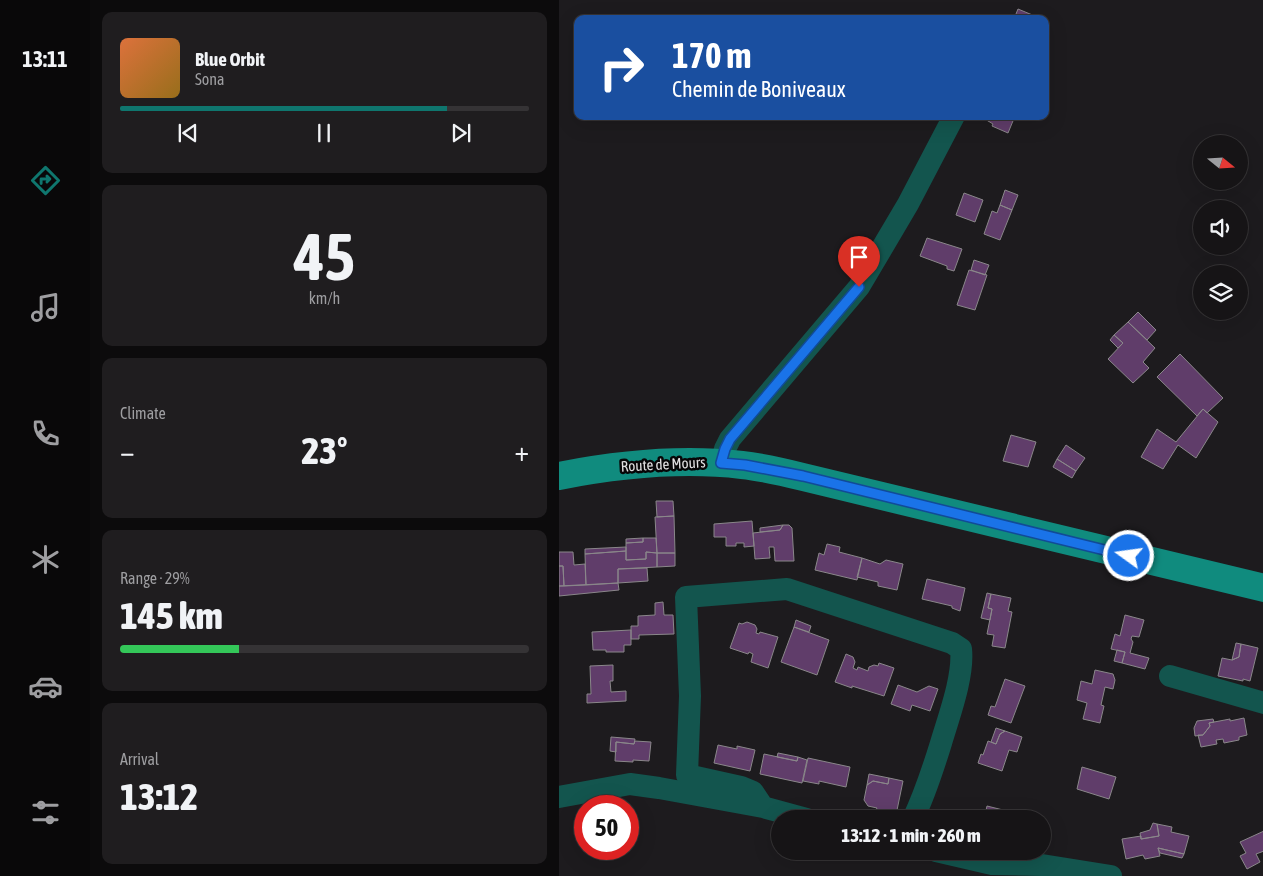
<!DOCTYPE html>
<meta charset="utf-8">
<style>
:root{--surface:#161416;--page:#1f1d1f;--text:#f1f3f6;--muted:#9e9ea1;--line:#353335;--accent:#0f766e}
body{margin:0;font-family:"Asap Condensed",sans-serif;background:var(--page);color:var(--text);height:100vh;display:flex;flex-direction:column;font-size:19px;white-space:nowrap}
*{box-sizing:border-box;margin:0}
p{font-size:16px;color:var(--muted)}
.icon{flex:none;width:28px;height:28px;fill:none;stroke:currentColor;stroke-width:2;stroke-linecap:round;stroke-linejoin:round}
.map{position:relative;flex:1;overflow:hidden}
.panel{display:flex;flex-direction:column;gap:12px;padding:12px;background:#0c0b0c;width:469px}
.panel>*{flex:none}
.guide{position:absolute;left:15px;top:15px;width:475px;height:105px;border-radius:10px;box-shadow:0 5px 20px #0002,0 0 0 1px var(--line);background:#1a4fa0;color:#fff;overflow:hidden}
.needle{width:32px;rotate:108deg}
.fabs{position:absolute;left:634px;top:135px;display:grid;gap:10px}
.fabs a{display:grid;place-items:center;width:55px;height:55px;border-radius:50%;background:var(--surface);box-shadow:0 5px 20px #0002,0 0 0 1px var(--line);font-size:25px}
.speed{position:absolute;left:15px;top:795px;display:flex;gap:10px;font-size:25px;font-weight:700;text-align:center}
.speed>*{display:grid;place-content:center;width:65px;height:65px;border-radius:50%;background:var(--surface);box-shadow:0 5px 20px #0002,0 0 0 1px var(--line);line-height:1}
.speed .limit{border:8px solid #d22;background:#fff;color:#111}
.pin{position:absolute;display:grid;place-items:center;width:42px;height:42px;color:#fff;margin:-51px -21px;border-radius:50% 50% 50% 0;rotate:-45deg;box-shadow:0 0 5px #0007}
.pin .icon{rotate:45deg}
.me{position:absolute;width:55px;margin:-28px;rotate:284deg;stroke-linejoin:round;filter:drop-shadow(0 0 4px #0008)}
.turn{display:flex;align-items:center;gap:18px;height:105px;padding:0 15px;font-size:22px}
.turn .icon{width:65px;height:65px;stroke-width:2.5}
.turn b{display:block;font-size:35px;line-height:42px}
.big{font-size:38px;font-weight:800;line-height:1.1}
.panel .tile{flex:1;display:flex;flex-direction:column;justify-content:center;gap:8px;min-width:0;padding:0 18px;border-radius:10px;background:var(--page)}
.panel .dial{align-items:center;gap:0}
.dial b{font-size:65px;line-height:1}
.song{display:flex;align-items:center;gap:15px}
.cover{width:60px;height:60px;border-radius:8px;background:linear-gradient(135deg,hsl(20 70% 55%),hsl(40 70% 35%))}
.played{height:5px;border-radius:2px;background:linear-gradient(90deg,var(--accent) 80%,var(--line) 80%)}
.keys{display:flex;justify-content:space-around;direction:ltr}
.heat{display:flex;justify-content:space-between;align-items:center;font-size:28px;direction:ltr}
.charge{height:8px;border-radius:4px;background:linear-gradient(90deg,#34c759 29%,var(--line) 0)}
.trip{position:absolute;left:212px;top:810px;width:280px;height:50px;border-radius:25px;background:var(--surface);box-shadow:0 5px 20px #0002,0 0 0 1px var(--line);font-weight:800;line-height:50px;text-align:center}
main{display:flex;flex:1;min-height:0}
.tab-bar{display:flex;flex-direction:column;width:90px;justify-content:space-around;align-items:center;background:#090809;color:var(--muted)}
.tab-bar .icon{width:35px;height:35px}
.tab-bar .selected{color:var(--accent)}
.tab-bar b{font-size:22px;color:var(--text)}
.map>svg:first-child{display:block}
.building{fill:#603d6a;stroke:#8a878a}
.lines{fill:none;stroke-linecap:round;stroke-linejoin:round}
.minor{stroke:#13554e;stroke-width:22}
.major{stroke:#108b7e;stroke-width:28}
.route-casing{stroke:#114b97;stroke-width:12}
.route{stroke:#1a73e8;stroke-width:9}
.labels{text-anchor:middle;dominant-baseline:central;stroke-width:5;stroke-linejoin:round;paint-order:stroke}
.street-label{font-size:15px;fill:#e1e0e1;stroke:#070607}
</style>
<main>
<nav class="tab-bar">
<b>13:11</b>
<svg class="icon selected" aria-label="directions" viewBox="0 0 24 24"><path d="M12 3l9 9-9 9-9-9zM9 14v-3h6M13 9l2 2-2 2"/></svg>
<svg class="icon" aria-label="music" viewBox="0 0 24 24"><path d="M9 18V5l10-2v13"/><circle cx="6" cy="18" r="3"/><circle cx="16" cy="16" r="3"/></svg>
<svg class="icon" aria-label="phone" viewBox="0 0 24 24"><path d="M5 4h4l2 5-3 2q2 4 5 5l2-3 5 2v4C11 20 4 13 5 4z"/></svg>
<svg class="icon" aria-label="climate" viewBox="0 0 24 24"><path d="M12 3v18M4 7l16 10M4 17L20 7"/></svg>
<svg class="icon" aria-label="car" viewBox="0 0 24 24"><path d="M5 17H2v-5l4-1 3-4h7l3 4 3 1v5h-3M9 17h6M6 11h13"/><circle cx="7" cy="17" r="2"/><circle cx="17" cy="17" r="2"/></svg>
<svg class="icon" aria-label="filters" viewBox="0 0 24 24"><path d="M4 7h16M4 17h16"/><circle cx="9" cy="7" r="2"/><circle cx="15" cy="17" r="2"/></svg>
</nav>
<section class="panel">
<div class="tile">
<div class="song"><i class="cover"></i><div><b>Blue Orbit</b><p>Sona</p></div></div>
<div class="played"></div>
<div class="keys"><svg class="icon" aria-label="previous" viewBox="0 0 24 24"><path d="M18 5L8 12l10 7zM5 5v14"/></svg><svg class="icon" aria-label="pause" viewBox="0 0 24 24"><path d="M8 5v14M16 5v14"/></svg><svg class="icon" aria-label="next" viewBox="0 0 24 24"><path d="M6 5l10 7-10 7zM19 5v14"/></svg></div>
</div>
<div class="tile dial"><b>45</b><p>km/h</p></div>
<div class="tile"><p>Climate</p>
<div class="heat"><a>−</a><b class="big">23°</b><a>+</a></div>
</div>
<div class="tile"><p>Range · 29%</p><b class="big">145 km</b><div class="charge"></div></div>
<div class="tile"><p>Arrival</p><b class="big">13:12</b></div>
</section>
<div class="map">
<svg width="705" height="876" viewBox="0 0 705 876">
<rect width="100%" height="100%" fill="#1d1b1e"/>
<path class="building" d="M459 9 483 19H455Z
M421 116H456L449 133 433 126 434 124Z
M446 190 459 195 453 210 441 205Z
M405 193 424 200 416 222 397 215Z
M441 205 453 210 441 240 425 234 433 211 438 213Z
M368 238 403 249 395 271 388 269V266L361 256Z
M415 260 430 265 426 275 412 270Z
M410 270 428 275 416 310 398 305Z
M579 312 597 330 588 340 569 322Z
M569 322 596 348 584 362 590 368 574 383 549 359 564 343 555 335Z
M555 335 564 343 559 348 551 340Z
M621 354 664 398 648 413 644 409 638 416 598 377Z
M644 409 659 422 637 458 619 445 604 469 582 457 598 429 617 442Z
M452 435 477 442 469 467 444 461Z
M507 445 526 458 517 471 498 459Z
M498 459 517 471 513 478 494 467Z
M97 501H114L115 516 98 517Z
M115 516 116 553H98L96 517Z
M193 521 195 546 185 547V543H177V546H167V537H155V524Z
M224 525 221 530 201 532V528Z
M224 525H230L233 528 235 561H216L215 547H210L211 558 196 559 194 533 221 530Z
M84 538V542L67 543V539Z
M84 538H97L98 553 87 552V559L67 560V543L84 542Z
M268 544 281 547 280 552 303 558 298 580 256 570 260 553 265 555Z
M67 547V551L26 554V549Z
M67 551V560L87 559V552L98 553V567L59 569V583L27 585 26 554Z
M0 552H14L15 565 26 564 27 585 5 586 4 566H0Z
M98 553H116V566L98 567Z
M303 558 321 564 327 560 344 564 338 590 319 586V582L298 577Z
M0 566H4L5 586H0Z
M88 568 89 581 59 583V569Z
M368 579 406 588 401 611 393 608V606L363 599Z
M59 583 60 590 0 596V586Z
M428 593 432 594 429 608 433 609 431 620 422 618Z
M432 594 452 598 449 611 453 612 446 648 433 646 435 635 428 634 433 609 429 608Z
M104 602 105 615H114L115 634 80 635V639H72V626H79V616L96 615V603Z
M566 615 585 620 580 637 573 636 572 639 574 642 571 653 590 658 586 669 563 663 566 652 552 649 556 634 561 636Z
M237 620 252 626 250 632 235 627Z
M188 622 196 625 198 629 197 633 200 634 201 632 219 637 209 668 192 662 194 654 190 652 189 654 171 648 180 623 183 624Z
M235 627 270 640 258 675 222 662Z
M72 630V645H65V652H47V650H34L33 632Z
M677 643 682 644 680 657 673 660Z
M682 644 699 648 691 681 684 679V681L659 676 663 658 673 660 680 657Z
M558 650 566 652 563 663 555 661Z
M287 654 294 657 296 662 294 668 298 670 299 667 309 671 310 667 315 665 319 666 320 663 335 668 325 696 293 686V688L276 682Z
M54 665V681H51L52 692 67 691V701L28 703V694H32L31 666Z
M536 670 554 674 556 680 554 689 546 687 542 705 545 706 541 723 524 719 528 703 518 700 522 681 533 684Z
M446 679 466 686 452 723 429 715 432 706 436 707Z
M339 685 358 692 370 686 379 689 371 711 353 705 351 711 332 704Z
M685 718 688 735 680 737V740L665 743 664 739 657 740 658 744 642 747 639 735H644L651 726 650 723 671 719V721Z
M654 719 655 722 650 723 651 726 644 735 636 736 635 728 638 721Z
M437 728 446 731 441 734 437 744 432 742Z
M446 731 463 737 458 752 450 750 443 771 419 763 422 754 424 755 429 741 437 744 441 734Z
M52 737 76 739 75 744 57 742V752L51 751Z
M76 741 92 742 90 761 74 760V762L56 761 57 742 75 744Z
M159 745 178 749V746L196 750 191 771 155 763Z
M219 753 239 757 238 761 218 757Z
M205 754 238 761 239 757 248 760 243 783 201 774Z
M249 758 291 767 287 787 260 781V784L244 781Z
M523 767 557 777 550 799 518 789Z
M310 774 330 778 329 784 314 781 308 785Z
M330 778 344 781 337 815 317 810 318 808 309 806 305 800 308 785 314 781 329 784Z
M428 806 456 813 455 815 465 817 466 812 474 813 473 819H425Z
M398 811 417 815V813L426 815 425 819H396Z
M594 823 598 824 600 836 582 839 581 833 591 830Z
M598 824 613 827 612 832 630 836 625 854 599 848 601 856 586 859 584 855 567 859 563 839 582 836V839L600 836Z
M705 831V851L697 854 701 862 688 869 681 856 687 853 681 842Z
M599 848 625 854 623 858 601 853Z"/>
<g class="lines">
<path class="minor" d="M162 463 166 449 171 439 300 287 349 204 395 116
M611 676 705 703
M0 797 71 784 100 788 204 807 248 819
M204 807 194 792 182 787 128 775 131 696 127 597 228 589 393 643 402 649C405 676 390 716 382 743 374 769 366 794 354 819
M377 851 433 864 483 865 552 876"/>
<path class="major" d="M0 476C61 464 122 458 183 465 203 467 224 472 244 477L705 588"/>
</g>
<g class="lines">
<g class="route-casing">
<path id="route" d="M300 287 171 439 166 449 162 463 186 465 244 476 570 556"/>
</g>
<use href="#route" class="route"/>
</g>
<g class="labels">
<g class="street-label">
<text transform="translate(104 464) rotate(-3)">Route de Mours</text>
</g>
</g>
</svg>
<div class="fabs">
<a><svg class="needle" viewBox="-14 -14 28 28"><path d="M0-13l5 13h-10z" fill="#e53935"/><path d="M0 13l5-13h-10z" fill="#9e9ea1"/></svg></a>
<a><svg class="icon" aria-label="sound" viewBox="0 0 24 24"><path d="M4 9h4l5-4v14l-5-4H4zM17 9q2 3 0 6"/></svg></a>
<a><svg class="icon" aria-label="layers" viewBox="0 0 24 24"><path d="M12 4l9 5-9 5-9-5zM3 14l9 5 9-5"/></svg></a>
</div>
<div class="speed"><div class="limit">50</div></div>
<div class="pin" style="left:300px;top:287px;background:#d93025"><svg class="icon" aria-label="arrive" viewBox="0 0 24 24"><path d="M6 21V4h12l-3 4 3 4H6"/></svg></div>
<svg class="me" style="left:570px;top:556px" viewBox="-20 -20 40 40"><circle r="17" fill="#1a73e8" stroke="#fff" stroke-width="3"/><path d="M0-11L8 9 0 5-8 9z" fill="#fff"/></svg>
<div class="trip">13:12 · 1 min · 260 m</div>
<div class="guide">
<div class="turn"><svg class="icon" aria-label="right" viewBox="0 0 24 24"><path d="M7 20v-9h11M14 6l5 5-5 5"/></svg><div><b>170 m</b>Chemin de Boniveaux</div></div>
</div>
</div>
</main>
